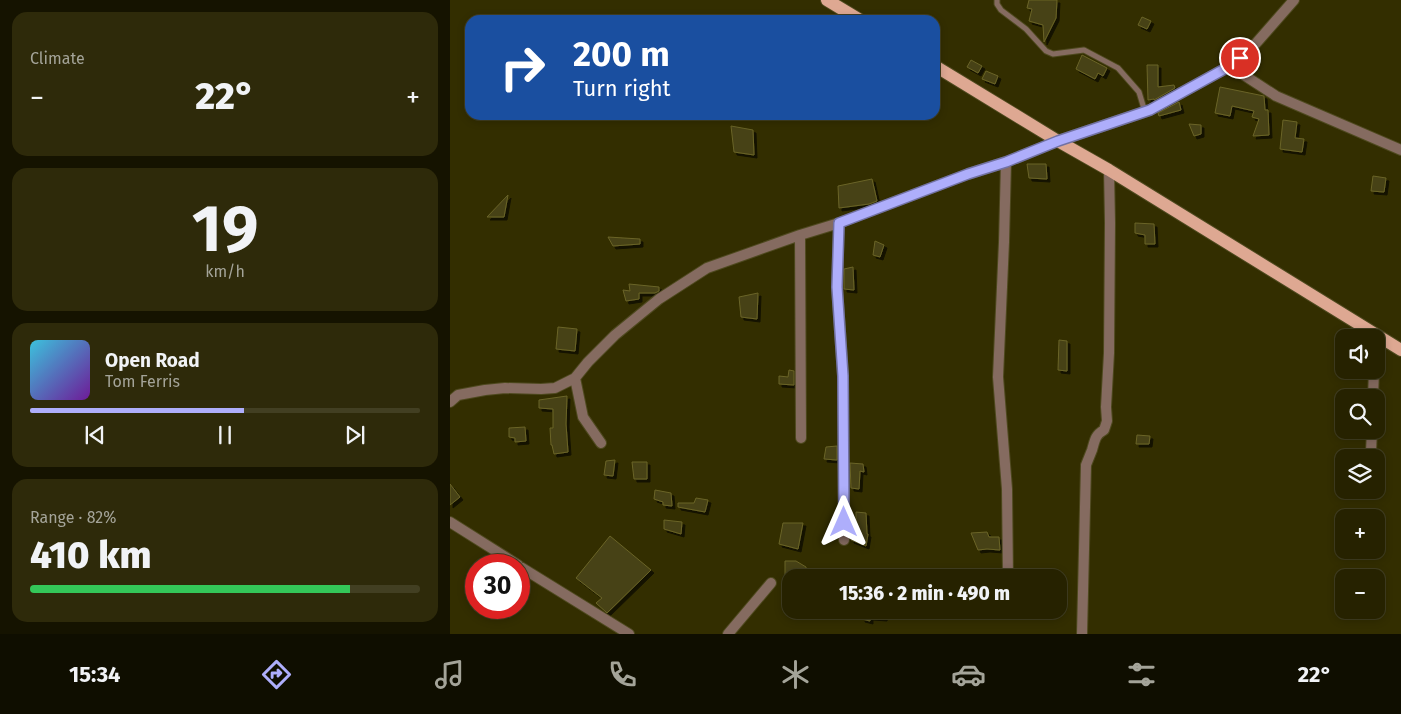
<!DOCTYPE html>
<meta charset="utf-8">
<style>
:root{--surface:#262200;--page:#2e2a0a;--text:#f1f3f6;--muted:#a4a499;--line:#423f22;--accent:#aeaefb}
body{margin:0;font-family:"Fira Sans",sans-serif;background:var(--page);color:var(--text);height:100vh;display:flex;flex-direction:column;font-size:19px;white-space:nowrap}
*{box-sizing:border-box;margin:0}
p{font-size:16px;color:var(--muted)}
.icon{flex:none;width:28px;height:28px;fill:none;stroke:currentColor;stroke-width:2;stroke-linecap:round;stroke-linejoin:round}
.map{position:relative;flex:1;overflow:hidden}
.sheet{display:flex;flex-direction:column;gap:12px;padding:12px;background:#151300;width:450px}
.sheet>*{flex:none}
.hud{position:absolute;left:15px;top:15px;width:475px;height:105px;border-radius:15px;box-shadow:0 2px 8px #0003,0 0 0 1px var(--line);background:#1a4fa0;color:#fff;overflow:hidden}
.tools{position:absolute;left:885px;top:329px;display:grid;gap:10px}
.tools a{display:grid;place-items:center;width:50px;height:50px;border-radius:10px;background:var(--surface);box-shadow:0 2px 8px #0003,0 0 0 1px var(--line);font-size:25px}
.speed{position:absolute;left:15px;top:554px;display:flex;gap:10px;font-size:25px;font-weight:700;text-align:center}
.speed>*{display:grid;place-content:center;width:65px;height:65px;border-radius:50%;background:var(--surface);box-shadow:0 2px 8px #0003,0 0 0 1px var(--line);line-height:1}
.speed .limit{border:8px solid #d22;background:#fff;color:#111}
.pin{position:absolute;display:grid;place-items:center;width:42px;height:42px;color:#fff;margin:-21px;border:2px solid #fff;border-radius:50%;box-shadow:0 1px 5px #0007}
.me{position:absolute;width:55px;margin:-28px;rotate:0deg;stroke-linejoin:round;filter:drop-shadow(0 0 4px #0008)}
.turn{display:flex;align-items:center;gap:18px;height:105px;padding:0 25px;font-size:22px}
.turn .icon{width:65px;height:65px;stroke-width:2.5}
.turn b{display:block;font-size:35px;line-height:42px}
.big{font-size:38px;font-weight:800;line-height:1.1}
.sheet .tile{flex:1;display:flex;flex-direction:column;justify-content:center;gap:8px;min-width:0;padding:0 18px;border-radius:15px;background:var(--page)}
.sheet .dial{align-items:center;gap:0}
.dial b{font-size:65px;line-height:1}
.song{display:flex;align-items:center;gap:15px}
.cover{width:60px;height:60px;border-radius:8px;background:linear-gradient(135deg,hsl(190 70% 55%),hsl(280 70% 35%))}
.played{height:5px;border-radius:2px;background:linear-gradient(90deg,var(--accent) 55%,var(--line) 55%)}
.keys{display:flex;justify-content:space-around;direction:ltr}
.heat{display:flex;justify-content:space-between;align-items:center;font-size:28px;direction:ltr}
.charge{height:8px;border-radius:4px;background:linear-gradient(90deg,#34c759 82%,var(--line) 0)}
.trip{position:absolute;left:332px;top:569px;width:285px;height:50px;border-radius:15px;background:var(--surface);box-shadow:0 2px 8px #0003,0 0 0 1px var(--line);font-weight:800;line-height:50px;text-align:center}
.tabs{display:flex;height:80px;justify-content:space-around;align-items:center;background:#0f0e00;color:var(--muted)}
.tabs .icon{width:35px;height:35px}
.tabs .active{color:var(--accent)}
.tabs b{font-size:22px;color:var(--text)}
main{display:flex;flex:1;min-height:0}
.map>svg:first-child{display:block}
.building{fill:#474214;stroke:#6a6428;filter:url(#shadow)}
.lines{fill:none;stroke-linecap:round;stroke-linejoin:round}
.service-casing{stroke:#4e491e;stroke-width:7}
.minor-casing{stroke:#4e491e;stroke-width:12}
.primary-casing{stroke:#4e491e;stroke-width:14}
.service{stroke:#856b60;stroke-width:5}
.minor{stroke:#856b60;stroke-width:10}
.primary{stroke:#dea892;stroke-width:12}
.route-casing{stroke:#7171a3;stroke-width:12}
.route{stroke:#aeaefb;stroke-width:9}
</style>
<main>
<section class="sheet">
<div class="tile"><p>Climate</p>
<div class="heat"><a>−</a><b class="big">22°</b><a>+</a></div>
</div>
<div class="tile dial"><b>19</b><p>km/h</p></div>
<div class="tile">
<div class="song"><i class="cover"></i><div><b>Open Road</b><p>Tom Ferris</p></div></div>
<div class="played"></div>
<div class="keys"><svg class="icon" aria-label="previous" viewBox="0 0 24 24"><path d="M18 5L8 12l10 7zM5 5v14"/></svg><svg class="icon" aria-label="pause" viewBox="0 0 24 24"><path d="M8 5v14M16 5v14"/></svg><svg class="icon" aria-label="next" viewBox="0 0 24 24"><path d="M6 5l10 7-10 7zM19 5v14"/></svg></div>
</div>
<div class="tile"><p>Range · 82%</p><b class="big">410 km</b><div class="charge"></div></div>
</section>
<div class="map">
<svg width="951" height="634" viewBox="0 0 951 634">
<defs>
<filter id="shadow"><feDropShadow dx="3" dy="3" stdDeviation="0" flood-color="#0009"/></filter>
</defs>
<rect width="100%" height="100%" fill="#332e00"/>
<path class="building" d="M579 0H607L606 18 594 42 593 25 579 21 582 9 577 8Z
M692 17 701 21 697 29 688 25Z
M632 55 657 68 653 76 648 73 645 79 626 69Z
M521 60 532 66 528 73 517 67Z
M697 65H708V87L724 85 725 88 704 100V99L698 100Z
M536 71 548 76 545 84 532 79Z
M770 87 814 96 815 110H818L819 135 803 136 809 119 802 117 804 111 782 106 780 116 765 113Z
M729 102 731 110 709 116 708 113Z
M833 120 847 122 845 138 854 139 852 152 830 149Z
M739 124 751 125V134L744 136Z
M281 126 303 130 304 155 284 152Z
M577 164H596L597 179 579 178Z
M923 176 936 178 934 192 921 191Z
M422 179 427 201 419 204 389 208 388 186Z
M58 195 54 217H37Z
M685 223 704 224 705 244H695V235L685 233Z
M158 237 190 239V244L163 246Z
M425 241 434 245 430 257 423 255Z
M403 267 404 290 394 289V269Z
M179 284 209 287V291L205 293H189V299L176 301 173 290 180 291Z
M308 293 307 319 291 317 289 297Z
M108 327 127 329 125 351 106 349Z
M609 340 617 341V371L608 370Z
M339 370 344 371V385L329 384V376L338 377Z
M117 396 116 424 118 452 104 454 102 445H101L100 428H103V409L89 408V400Z
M75 427 76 441 65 442V438L59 437V428Z
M687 435 700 436 699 444H686Z
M387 446V460L374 459 376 447Z
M165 460 163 476 154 475 156 461Z
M182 462H197V479H184Z
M400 463 413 464 414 472 410 471 409 489 401 488Z
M0 484 10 497 0 505Z
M205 490 221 493 222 506 213 505V502L204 499Z
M246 498 258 500 255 512 228 507V503H244Z
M406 512 416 513 417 534H418L416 546 401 540V524L406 525Z
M214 520 232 522 231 534 214 529Z
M333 523H353L348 549 329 544Z
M537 532 539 537H549L550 550 537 549 528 550 521 533Z
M160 536 201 570 157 613 146 603 152 598 126 578Z
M335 561H346L356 567 357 578 346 576V577L335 575Z
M412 610H436L434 618 420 617V621L412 619Z"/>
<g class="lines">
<g class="service-casing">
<path id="service" d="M547 0V4L551 10 576 29 596 51 603 54 634 50 668 68 689 92 695 112"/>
</g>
<g class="minor-casing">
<path id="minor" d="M780 66 826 96 951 150
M556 162 554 242 548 377 557 489 558 578
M389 223 387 287 393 376 394 540
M350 235 351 438
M125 378 133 417 151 443
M923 398 924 370
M0 402 8 395 35 390 55 388 91 389 105 388 125 378 138 362 165 335 209 299 257 268 350 235 389 223 518 174 556 162 608 141 700 110 780 66 801 49 844 0
M921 452 922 430
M0 522 68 565
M69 566 179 634
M278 634 321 583
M632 634 636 465C638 460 640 455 642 450 645 440 645 435 654 430L657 421 656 407 659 353 660 223 659 170"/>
</g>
<g class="primary-casing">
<path id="primary" d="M377 0 410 20
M485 66 608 141 659 170 951 350"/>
</g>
<use href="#service" class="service"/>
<use href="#minor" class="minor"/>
<use href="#primary" class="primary"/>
</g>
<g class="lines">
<g class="route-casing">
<path id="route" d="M394 522 393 376 387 287 389 223 518 174 556 162 608 141 700 110 780 66 790 58"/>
</g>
<use href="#route" class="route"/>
</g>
</svg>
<div class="tools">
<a><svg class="icon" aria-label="sound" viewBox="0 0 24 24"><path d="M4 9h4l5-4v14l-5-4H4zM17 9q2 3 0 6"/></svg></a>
<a><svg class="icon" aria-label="search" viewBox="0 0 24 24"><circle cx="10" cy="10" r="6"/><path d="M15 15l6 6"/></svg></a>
<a><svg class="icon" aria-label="layers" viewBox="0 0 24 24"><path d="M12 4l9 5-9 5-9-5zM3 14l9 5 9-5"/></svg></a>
<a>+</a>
<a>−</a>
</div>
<div class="speed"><div class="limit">30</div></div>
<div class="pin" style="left:790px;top:58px;background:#d93025"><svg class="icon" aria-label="arrive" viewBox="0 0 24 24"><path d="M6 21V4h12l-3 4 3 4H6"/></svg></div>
<svg class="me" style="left:394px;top:522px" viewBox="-20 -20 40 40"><path d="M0-17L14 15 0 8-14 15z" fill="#aeaefb" stroke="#fff" stroke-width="4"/></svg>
<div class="trip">15:36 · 2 min · 490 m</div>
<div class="hud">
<div class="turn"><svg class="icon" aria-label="right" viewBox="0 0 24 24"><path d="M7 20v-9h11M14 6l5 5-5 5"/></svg><div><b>200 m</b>Turn right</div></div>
</div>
</div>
</main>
<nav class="tabs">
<b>15:34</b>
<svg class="icon active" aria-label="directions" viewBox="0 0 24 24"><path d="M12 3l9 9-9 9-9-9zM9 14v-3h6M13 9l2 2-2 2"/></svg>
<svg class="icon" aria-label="music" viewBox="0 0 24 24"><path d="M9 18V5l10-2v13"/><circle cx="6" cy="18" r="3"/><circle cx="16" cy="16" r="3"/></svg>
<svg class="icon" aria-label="phone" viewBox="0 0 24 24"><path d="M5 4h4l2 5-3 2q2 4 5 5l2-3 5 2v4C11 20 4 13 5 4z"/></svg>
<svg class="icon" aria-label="climate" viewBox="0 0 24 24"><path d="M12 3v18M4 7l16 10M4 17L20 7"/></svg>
<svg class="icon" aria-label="car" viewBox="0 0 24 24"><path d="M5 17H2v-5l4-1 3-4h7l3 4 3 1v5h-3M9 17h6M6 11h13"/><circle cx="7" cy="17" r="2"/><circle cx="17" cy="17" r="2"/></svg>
<svg class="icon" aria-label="filters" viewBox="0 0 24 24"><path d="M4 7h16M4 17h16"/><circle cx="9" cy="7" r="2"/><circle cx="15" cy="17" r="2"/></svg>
<b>22°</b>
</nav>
